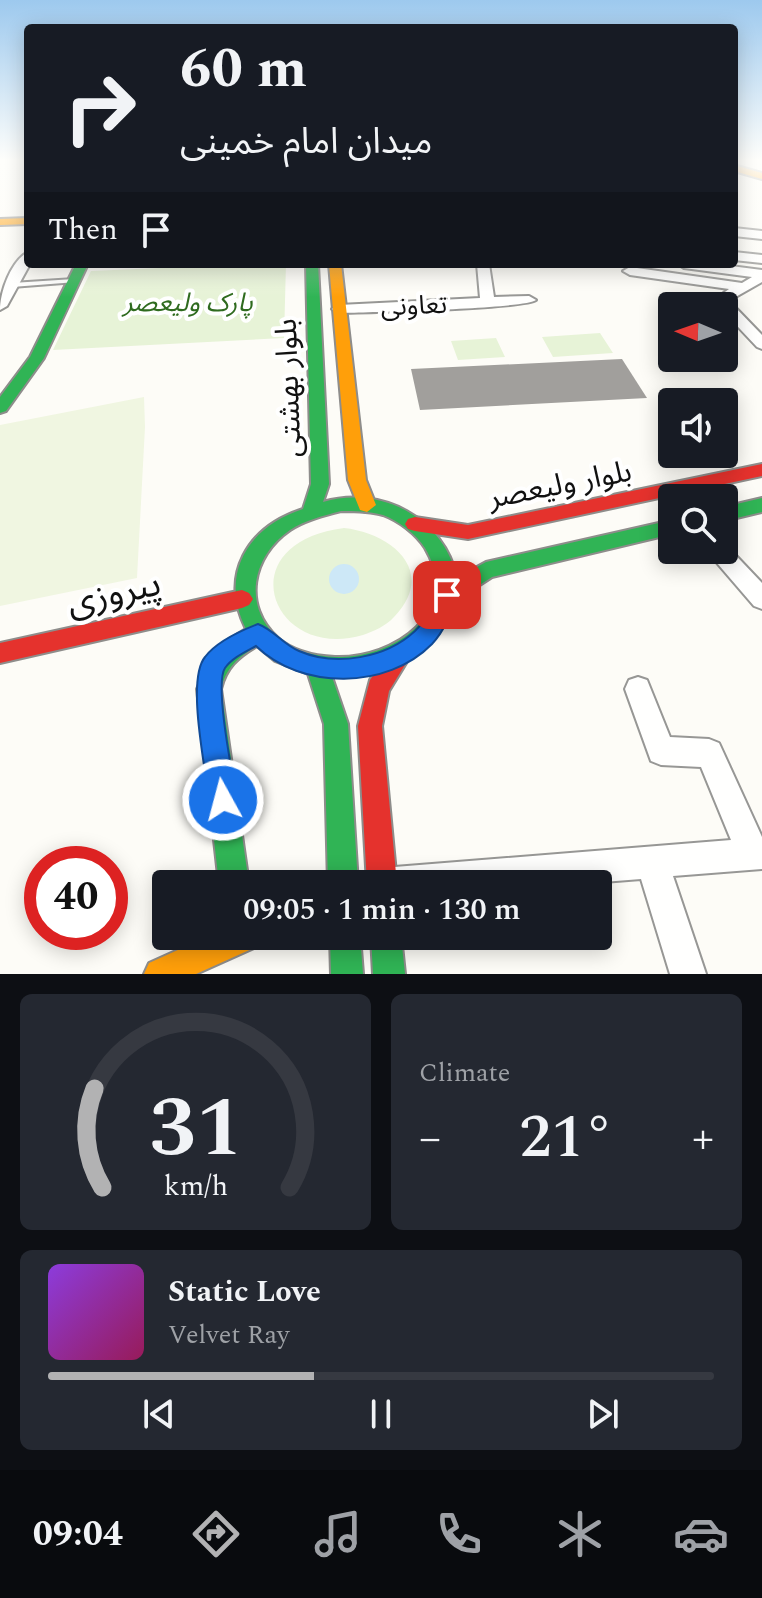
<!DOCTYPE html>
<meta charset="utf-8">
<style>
:root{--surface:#171b24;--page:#242831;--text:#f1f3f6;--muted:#9ea1a6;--line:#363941;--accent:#b2b2b3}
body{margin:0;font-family:Spectral,"Noto Sans Arabic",serif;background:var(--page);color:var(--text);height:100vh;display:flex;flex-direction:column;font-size:30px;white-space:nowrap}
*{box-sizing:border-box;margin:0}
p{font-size:26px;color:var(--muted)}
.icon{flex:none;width:44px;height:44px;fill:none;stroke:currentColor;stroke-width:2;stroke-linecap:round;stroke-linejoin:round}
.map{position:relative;height:974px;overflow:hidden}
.drawer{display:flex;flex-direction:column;gap:20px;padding:20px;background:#0d0f14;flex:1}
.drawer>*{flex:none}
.guide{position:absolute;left:24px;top:24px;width:714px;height:244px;border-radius:8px;box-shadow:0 4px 20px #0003;background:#171b24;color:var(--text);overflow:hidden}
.needle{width:52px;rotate:272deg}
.fabs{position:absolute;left:658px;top:292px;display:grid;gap:16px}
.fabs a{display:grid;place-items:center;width:80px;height:80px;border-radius:8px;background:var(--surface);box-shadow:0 4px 20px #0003;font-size:40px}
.speed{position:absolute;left:24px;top:846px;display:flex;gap:16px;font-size:40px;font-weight:700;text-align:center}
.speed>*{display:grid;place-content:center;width:104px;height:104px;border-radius:50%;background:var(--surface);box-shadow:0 4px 20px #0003;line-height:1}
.speed .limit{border:12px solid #d22;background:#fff;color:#111}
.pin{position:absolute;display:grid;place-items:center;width:68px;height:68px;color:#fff;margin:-34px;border-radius:16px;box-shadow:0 4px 12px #0006}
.me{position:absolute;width:88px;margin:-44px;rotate:353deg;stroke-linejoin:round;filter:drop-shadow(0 0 6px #0008)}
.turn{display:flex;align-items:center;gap:28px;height:168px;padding:0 24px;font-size:36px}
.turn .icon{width:104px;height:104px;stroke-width:2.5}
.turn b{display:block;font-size:56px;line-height:68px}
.then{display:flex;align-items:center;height:76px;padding:0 24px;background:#0003;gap:16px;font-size:30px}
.big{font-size:60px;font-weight:600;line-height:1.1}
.drawer .card{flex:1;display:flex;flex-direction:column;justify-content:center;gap:12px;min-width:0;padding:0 28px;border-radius:12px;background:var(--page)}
.drawer .dial{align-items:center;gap:0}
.dial svg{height:208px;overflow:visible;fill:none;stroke:var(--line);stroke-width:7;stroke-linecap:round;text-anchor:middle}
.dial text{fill:var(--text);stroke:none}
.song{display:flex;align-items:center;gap:24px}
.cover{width:96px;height:96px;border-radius:12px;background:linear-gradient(135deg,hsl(270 70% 55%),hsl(330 70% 35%))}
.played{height:8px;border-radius:4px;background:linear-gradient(90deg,var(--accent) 40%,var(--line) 40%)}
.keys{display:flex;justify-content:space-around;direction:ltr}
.heat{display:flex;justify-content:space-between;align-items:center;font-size:44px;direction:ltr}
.drawer .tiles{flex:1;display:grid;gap:20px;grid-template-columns:1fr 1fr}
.card:last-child{grid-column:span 2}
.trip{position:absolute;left:152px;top:870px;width:460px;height:80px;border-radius:8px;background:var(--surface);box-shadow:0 4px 20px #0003;font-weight:600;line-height:80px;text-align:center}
.tabs{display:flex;height:128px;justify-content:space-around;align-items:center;background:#090b0e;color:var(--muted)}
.tabs .icon{width:56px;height:56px}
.tabs .current{color:var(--accent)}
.tabs b{font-size:36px;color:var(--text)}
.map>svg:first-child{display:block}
.green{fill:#e7f3d7}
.pitch{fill:#f0f6e1}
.water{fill:#cde8f7}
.building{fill:#a19f9c}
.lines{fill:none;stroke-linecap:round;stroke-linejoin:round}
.lane-casing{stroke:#979795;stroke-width:4}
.street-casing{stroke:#979795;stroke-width:4}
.fast-casing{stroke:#8e8d8b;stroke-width:4}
.slow-casing{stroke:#8e8d8b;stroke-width:4}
.jam-casing{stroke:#8e8d8b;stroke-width:4}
.lane{fill:#fffffe;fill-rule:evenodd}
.street{fill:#fffffe;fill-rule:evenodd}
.fast{fill:#30b455;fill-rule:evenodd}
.slow{fill:#ff9f0a;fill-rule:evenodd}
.jam{fill:#e5322d;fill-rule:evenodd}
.route{fill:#1a73e8;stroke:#114b97;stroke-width:2}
.labels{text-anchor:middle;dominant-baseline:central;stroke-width:8;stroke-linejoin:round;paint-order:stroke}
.far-park-label{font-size:26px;font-style:italic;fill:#2f6b1f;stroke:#fff}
.far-street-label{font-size:26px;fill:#111;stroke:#fff}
.street-label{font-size:30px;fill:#111;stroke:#fff}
.near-street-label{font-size:36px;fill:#111;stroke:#fff}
</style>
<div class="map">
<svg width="762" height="974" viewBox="0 0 762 974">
<rect width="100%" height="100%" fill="#fdfcf7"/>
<path class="green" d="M162 264H286L284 338 53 350 91 271 160 268Z
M600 333 613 353 553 357 542 337Z
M496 338 505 357 458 360 451 341Z
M344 528C391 533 438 571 394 617 386 626 374 631 363 635 271 662 227 543 344 528Z"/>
<path class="pitch" d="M144 397 145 427 137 578 0 606V425Z"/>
<path class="water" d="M329 579a15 15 0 1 1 30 0a15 15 0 1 1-30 0Z"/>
<path class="building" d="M622 359 647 398 420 410 411 369Z"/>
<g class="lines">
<g class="lane-casing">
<path id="lane" d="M74 279 76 280V282L12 287 9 285 12 283Z"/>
</g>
<g class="street-casing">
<path id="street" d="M734 228 762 231V239L734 236Z
M28 252 30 264 7 306 0 310C0 292 11 261 28 252Z
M734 252 762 255V263L734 260Z
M477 264H489L494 297 529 296 536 300C525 309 367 312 339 313L332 309 339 305 480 298Z
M678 264H715L762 270V282L732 299 733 305 762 335V349L757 347 724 312V306H719L718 297 729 289 630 275 623 271 630 267 742 283 752 277 684 268Z
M724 543 762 583V609L754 606 711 556 708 550H724Z
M638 677 647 680 670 737 709 739 719 743 762 837V869L673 876 706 974H670L641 879 578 884H366L371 873 382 868 731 840 701 767 661 765 651 761 625 689 629 680Z"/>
</g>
<g class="fast-casing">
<path id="fast" d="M76 264H88L44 358 6 411 0 413V397L30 357Z
M306 264H318L329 484 323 502C381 485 444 518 457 578L486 562 672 520V534L492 577 455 601 439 633 421 650 399 663 367 674 332 677 348 724 358 884H328L324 724 308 674 275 661 257 646C238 657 226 668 221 689L249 884H219L197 689 212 654 225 642 246 629C219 575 247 527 303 509L311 484ZM341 511C354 511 369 511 383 515 399 521 416 534 425 548 463 612 394 659 335 657 315 656 294 652 278 638 242 606 252 556 290 530 305 520 323 516 341 511Z
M762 498V512L724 521V507Z
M330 936H360L363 974H331Z
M371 936H401L405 974H373Z"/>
</g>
<g class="slow-casing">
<path id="slow" d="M734 165 762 173V179L734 171Z
M28 218V224L0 225V219Z
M329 264H341L366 480 376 505 367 512 360 510 348 480Z
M209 936H260L256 947 196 974H144L149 963Z"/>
</g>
<g class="jam-casing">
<path id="jam" d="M762 464V476L468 539 415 531 408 529 405 524 408 519 415 517 468 525Z
M242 590 249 593 253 599 249 605 242 608 0 663V643Z
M400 645 408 648 411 655 389 691 382 726 397 884H367L358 726 370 680 392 648Z"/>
</g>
<use href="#lane" class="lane"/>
<use href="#street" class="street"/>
<use href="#fast" class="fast"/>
<use href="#slow" class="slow"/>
<use href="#jam" class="jam"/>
</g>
<linearGradient id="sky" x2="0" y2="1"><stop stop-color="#9dc9ee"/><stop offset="0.54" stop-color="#fefefb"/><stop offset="1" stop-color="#fefefb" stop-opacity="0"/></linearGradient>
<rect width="762" height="297" fill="url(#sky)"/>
<path class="route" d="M447 586 455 589 458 595C451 613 445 630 432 644 387 690 301 690 256 646 245 652 232 658 225 668 214 684 233 777 237 800L233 810 223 814 213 810 209 800C206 770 186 680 205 657 217 641 240 631 258 624 274 630 284 645 299 651 336 667 386 658 415 631 428 619 432 604 439 589Z"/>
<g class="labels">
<g class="far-park-label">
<text x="188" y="303">پارک ولیعصر</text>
</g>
<g class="far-street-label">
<text transform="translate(414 306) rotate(-2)">تعاونی</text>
</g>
<g class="street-label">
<text transform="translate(289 388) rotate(-92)">بلوار بهشتی</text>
<text transform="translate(560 485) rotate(-11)">بلوار ولیعصر</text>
</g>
<g class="near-street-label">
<text transform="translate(114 594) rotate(-13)">پیروزی</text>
</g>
</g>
</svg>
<div class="fabs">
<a><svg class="needle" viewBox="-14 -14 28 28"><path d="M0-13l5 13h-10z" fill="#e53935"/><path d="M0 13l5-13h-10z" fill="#9ea1a6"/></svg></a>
<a><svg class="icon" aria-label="sound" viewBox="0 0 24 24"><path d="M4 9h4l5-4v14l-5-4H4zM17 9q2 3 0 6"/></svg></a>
<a><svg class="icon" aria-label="search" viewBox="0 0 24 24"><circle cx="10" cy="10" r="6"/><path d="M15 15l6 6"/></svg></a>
</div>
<div class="speed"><div class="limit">40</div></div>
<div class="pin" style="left:447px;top:595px;background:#d93025"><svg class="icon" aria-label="arrive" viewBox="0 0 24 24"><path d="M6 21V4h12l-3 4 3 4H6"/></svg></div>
<svg class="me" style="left:223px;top:800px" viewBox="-20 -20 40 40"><circle r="17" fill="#1a73e8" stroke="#fff" stroke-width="3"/><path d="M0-11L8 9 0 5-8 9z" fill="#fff"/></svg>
<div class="trip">09:05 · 1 min · 130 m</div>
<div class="guide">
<div class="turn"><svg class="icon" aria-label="right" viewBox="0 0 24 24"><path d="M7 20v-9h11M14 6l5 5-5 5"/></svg><div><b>60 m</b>میدان امام خمینی</div></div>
<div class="then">Then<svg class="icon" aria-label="arrive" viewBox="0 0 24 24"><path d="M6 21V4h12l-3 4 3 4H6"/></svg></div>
</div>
</div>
<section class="drawer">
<div class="tiles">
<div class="card dial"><svg viewBox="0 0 100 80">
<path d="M14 69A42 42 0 1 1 86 69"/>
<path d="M14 69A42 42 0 0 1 11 31" stroke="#b2b2b3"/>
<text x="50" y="56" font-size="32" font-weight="700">31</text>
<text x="50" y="72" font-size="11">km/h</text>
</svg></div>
<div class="card"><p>Climate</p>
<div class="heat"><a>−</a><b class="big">21°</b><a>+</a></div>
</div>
<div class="card">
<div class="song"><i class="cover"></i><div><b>Static Love</b><p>Velvet Ray</p></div></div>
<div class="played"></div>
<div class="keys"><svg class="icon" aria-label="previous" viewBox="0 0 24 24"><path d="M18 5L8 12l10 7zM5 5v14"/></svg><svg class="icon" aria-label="pause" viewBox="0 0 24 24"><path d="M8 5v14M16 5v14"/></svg><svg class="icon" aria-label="next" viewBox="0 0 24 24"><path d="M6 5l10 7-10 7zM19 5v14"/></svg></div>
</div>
</div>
</section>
<nav class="tabs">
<b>09:04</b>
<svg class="icon current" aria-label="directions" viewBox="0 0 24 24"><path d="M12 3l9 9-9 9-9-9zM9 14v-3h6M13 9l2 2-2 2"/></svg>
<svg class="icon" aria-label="music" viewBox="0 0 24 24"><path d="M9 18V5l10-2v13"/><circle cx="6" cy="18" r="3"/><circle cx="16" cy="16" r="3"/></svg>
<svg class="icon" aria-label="phone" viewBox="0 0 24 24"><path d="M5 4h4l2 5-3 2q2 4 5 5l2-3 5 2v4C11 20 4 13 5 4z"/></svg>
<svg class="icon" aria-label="climate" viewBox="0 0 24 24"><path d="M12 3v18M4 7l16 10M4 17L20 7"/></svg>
<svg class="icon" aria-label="car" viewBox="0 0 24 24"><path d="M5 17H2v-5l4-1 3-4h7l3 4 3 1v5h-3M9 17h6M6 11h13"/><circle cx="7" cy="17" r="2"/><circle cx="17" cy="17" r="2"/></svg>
</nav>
